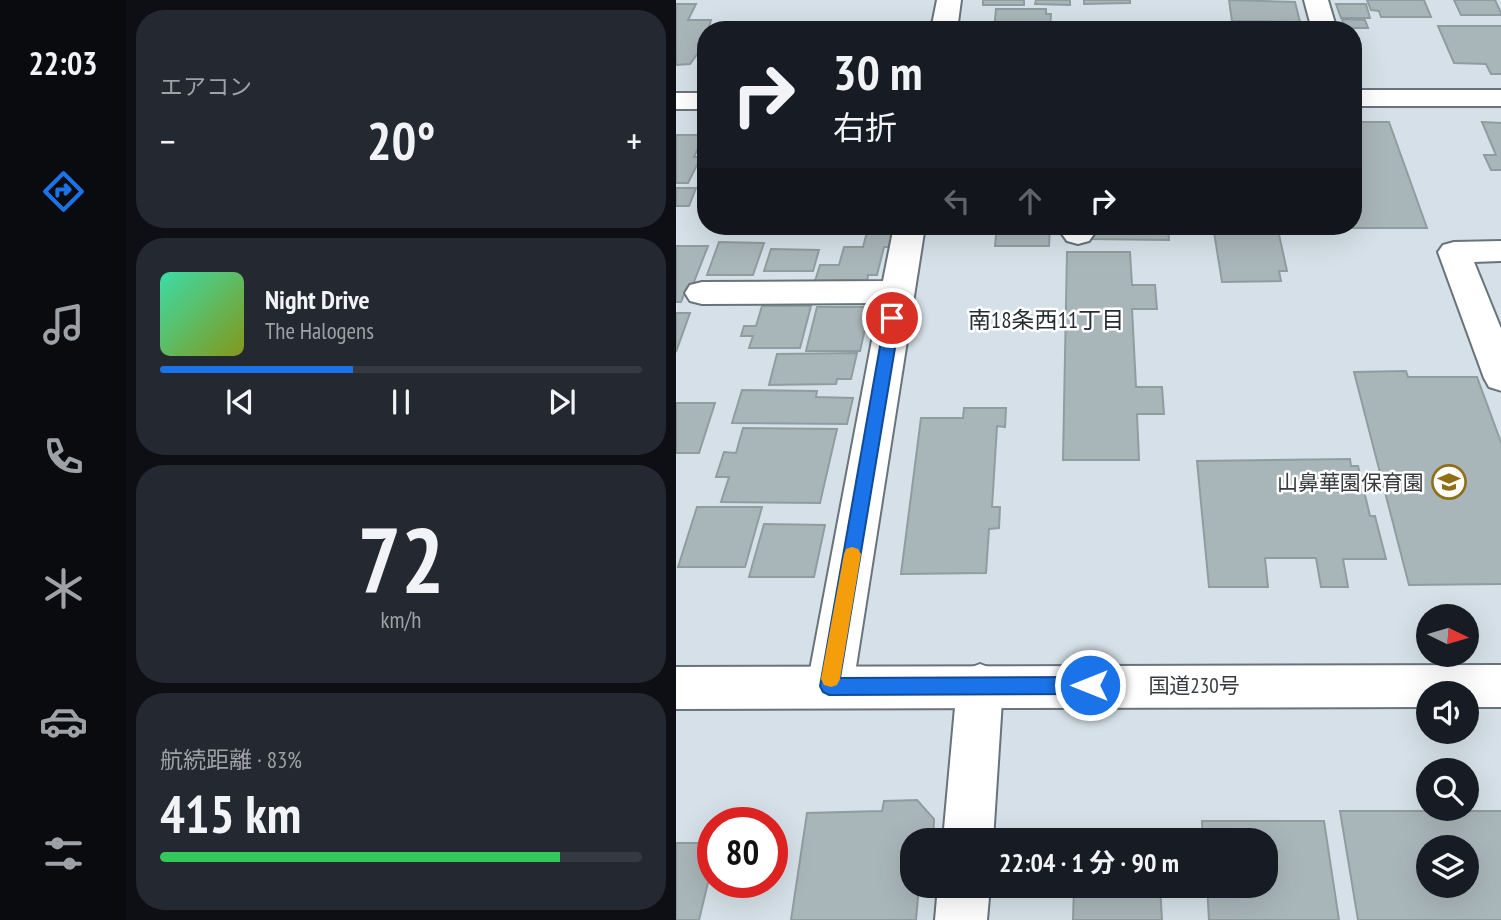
<!DOCTYPE html>
<html lang="ja">
<meta charset="utf-8">
<style>
:root{--surface:#171b24;--page:#242831;--text:#f1f3f6;--muted:#9ea1a6;--line:#363941;--accent:#1a73e8}
body{margin:0;font-family:"PT Sans Narrow","Noto Sans JP",sans-serif;background:var(--page);color:var(--text);height:100vh;display:flex;flex-direction:column;font-size:26px;white-space:nowrap}
*{box-sizing:border-box;margin:0}
p{font-size:23px;color:var(--muted)}
.icon{flex:none;width:38px;height:38px;fill:none;stroke:currentColor;stroke-width:2;stroke-linecap:round;stroke-linejoin:round}
.map{position:relative;flex:1;overflow:hidden}
.drawer{display:flex;flex-direction:column;gap:10px;padding:10px;background:#0d0f14;width:550px}
.drawer>*{flex:none}
.banner{position:absolute;left:21px;top:21px;width:665px;height:214px;border-radius:28px;box-shadow:0 7px 28px #0002;background:#171b24;color:var(--text);overflow:hidden}
.needle{width:46px;rotate:95deg}
.controls{position:absolute;left:740px;top:604px;display:grid;gap:14px}
.controls a{display:grid;place-items:center;width:63px;height:63px;border-radius:50%;background:var(--surface);box-shadow:0 7px 28px #0002;font-size:35px}
.speed{position:absolute;left:21px;top:807px;display:flex;gap:14px;font-size:35px;font-weight:700;text-align:center}
.speed>*{display:grid;place-content:center;width:91px;height:91px;border-radius:50%;background:var(--surface);box-shadow:0 7px 28px #0002;line-height:1}
.speed .limit{border:10px solid #d22;background:#fff;color:#111}
.pin{position:absolute;display:grid;place-items:center;width:60px;height:60px;color:#fff;margin:-30px;border:4px solid #fff;border-radius:50%;box-shadow:0 2px 7px #0007}
.me{position:absolute;width:77px;margin:-38px;rotate:270deg;stroke-linejoin:round;filter:drop-shadow(0 0 5px #0008)}
.turn{display:flex;align-items:center;gap:24px;height:147px;padding:0 21px;font-size:32px}
.turn .icon{width:91px;height:91px;stroke-width:2.5}
.turn b{display:block;font-size:49px;line-height:60px}
.lanes{display:flex;align-items:center;height:66px;padding:0 21px;background:#0003;justify-content:center;gap:35px;direction:ltr}
.lanes .off{opacity:.35}
.big{font-size:52px;font-weight:700;line-height:1.1}
.drawer .tile{flex:1;display:flex;flex-direction:column;justify-content:center;gap:10px;min-width:0;padding:0 24px;border-radius:28px;background:var(--page)}
.drawer .dial{align-items:center;gap:0}
.dial b{font-size:91px;line-height:1}
.song{display:flex;align-items:center;gap:21px}
.cover{width:84px;height:84px;border-radius:10px;background:linear-gradient(135deg,hsl(160 70% 55%),hsl(70 70% 35%))}
.played{height:7px;border-radius:4px;background:linear-gradient(90deg,var(--accent) 40%,var(--line) 40%)}
.keys{display:flex;justify-content:space-around;direction:ltr}
.heat{display:flex;justify-content:space-between;align-items:center;font-size:38px;direction:ltr}
.charge{height:10px;border-radius:5px;background:linear-gradient(90deg,#34c759 83%,var(--line) 0)}
.trip{position:absolute;left:224px;top:828px;width:378px;height:70px;border-radius:28px;background:var(--surface);box-shadow:0 7px 28px #0002;font-weight:700;line-height:70px;text-align:center}
main{display:flex;flex:1;min-height:0}
.menu{display:flex;flex-direction:column;width:126px;justify-content:space-around;align-items:center;background:#090b0e;color:var(--muted)}
.menu .icon{width:49px;height:49px}
.menu .selected{color:var(--accent)}
.menu b{font-size:32px;color:var(--text)}
.map>svg:first-child{display:block}
.building{fill:#a9b6b9;stroke:#909d9f;stroke-width:2;fill-rule:evenodd}
.lines{fill:none;stroke-linecap:round;stroke-linejoin:round}
.minor-casing{stroke:#69737a;stroke-width:4}
.highway-casing{stroke:#69737a;stroke-width:4}
.minor{fill:#fff;fill-rule:evenodd}
.highway{fill:#fff;fill-rule:evenodd}
.route{fill:#1a73e8;stroke:#114b97;stroke-width:2}
.slow{fill:#f59e0b}
.labels{text-anchor:middle;dominant-baseline:central;stroke-width:5;stroke-linejoin:round;paint-order:stroke}
.poi-label{font-size:21px;fill:#373b3e;stroke:#fff;text-anchor:end}
.street-label{font-size:21px;fill:#373b3e;stroke:#fff}
.neighbourhood-label{font-size:23px;fill:#262e34;stroke:#fff}
</style>
<main>
<nav class="menu">
<b>22:03</b>
<svg class="icon selected" aria-label="directions" viewBox="0 0 24 24"><path d="M12 3l9 9-9 9-9-9zM9 14v-3h6M13 9l2 2-2 2"/></svg>
<svg class="icon" aria-label="music" viewBox="0 0 24 24"><path d="M9 18V5l10-2v13"/><circle cx="6" cy="18" r="3"/><circle cx="16" cy="16" r="3"/></svg>
<svg class="icon" aria-label="phone" viewBox="0 0 24 24"><path d="M5 4h4l2 5-3 2q2 4 5 5l2-3 5 2v4C11 20 4 13 5 4z"/></svg>
<svg class="icon" aria-label="climate" viewBox="0 0 24 24"><path d="M12 3v18M4 7l16 10M4 17L20 7"/></svg>
<svg class="icon" aria-label="car" viewBox="0 0 24 24"><path d="M5 17H2v-5l4-1 3-4h7l3 4 3 1v5h-3M9 17h6M6 11h13"/><circle cx="7" cy="17" r="2"/><circle cx="17" cy="17" r="2"/></svg>
<svg class="icon" aria-label="filters" viewBox="0 0 24 24"><path d="M4 7h16M4 17h16"/><circle cx="9" cy="7" r="2"/><circle cx="15" cy="17" r="2"/></svg>
</nav>
<section class="drawer">
<div class="tile"><p>エアコン</p>
<div class="heat"><a>−</a><b class="big">20°</b><a>+</a></div>
</div>
<div class="tile">
<div class="song"><i class="cover"></i><div><b>Night Drive</b><p>The Halogens</p></div></div>
<div class="played"></div>
<div class="keys"><svg class="icon" aria-label="previous" viewBox="0 0 24 24"><path d="M18 5L8 12l10 7zM5 5v14"/></svg><svg class="icon" aria-label="pause" viewBox="0 0 24 24"><path d="M8 5v14M16 5v14"/></svg><svg class="icon" aria-label="next" viewBox="0 0 24 24"><path d="M6 5l10 7-10 7zM19 5v14"/></svg></div>
</div>
<div class="tile dial"><b>72</b><p>km/h</p></div>
<div class="tile"><p>航続距離 · 83%</p><b class="big">415 km</b><div class="charge"></div></div>
</section>
<div class="map">
<svg width="826" height="920" viewBox="0 0 826 920">
<rect width="100%" height="100%" fill="#d5e0e8"/>
<path class="building" d="M307 0H348V5H307Z
M360 0H394V5L359 4Z
M408 0H454V3L408 4Z
M553 0 619 2 624 22 556 21Z
M691 0H748L755 17H705L703 11 695 10Z
M778 0H819L826 15H785Z
M0 4H20L12 20H35L32 30H30V42L14 64 0 65Z
M660 4H690L694 18H665Z
M320 9H370V14H375L374 30H318Z
M666 19 689 20 692 28H668Z
M601 24H624L625 30H584L583 26Z
M762 26H826V74H815L810 64 778 63Z
M677 122H713L751 228H652L651 226H677Z
M806 122 826 123V170H815L808 155H820Z
M0 135H28L18 157H25L12 183H0Z
M0 188H20L13 206H0Z
M47 226H92L89 233H44Z
M130 226H161L160 230H129Z
M321 226H374L373 246H319Z
M416 226H492L493 240 416 239Z
M537 226H612L613 230H602L611 271H603L605 281 546 282Z
M191 232 217 233 213 247H208L201 275H192L191 282 139 281 144 265H163L168 247H187Z
M43 242 88 243 77 275H31Z
M0 246H32L16 287H11L5 302H0Z
M95 249 143 250 137 271H88Z
M391 252H454L456 285H479L481 309H456L460 387H486L488 414H461L463 460H387Z
M86 306H135L124 348H73L77 336H65L68 326H80Z
M141 307H194L184 351H130Z
M0 313H14L0 352Z
M181 353 175 379H161L160 384 93 385 101 354Z
M730 371 732 377H801L826 445V584L733 585 678 372Z
M66 390 141 391 140 397 177 398 171 424 56 423Z
M0 403H39L23 453H0Z
M288 408H330L329 427 321 426 316 507H324L323 528 313 529 310 573 225 574 245 418H287Z
M67 428 161 429 144 503 45 502 53 477H40L48 452 60 453Z
M674 459 675 466H682L694 516H699L710 559H667L672 587H645L640 558H589L592 587H533L521 461Z
M21 507H86L69 567H2Z
M88 524 149 525 138 577H73Z
M241 800 258 819 257 840H236V886H243L240 920H115L131 813 206 811 208 801Z
M664 811H826V920H682ZM752 847H791V886H752Z
M526 821H648L663 920H533L531 886H590V840H527Z
M0 843H37V862L23 920H0Z
M398 886H484L486 920H397Z"/>
<g class="lines">
<g class="minor-casing">
<path id="minor" d="M261 0H285L281 30H255Z
M628 0H652L661 30H636Z
M677 90H826V106H677Z
M0 93H30V109H0Z
M218 226H249L177 686 170 701 154 707 138 701 131 686 203 303 26 304 14 301 9 293 14 285 26 282 207 281Z
M387 226H417L418 234 413 241 402 244 391 241 386 234Z
M826 241V261L798 262 826 331V391L813 387 808 378 762 252 767 245 778 242Z
M304 664 320 670 327 685 317 840H267L281 685 288 670Z
M262 886H314L311 920H259Z"/>
</g>
<g class="highway-casing">
<path id="highway" d="M826 665V707H791V693H752V707L0 709V667Z"/>
</g>
<use href="#minor" class="minor"/>
<use href="#highway" class="highway"/>
</g>
<path class="route" d="M216 314 224 318 164 678 414 677 420 679 423 685 420 692 414 694 153 695 147 692 144 686 209 318Z"/>
<path class="slow" d="M176 547 182 549 185 554 164 679 161 685 155 687 148 685 145 679 168 554 170 549Z"/>
<defs>
<g id="school-ring" transform="scale(1.75)"><circle r="9.5" fill="#fff" stroke="#906f14" stroke-width="1.5"/><path d="M0-5L7-2L0 1L-7-2ZM-4 1L0 2.5L4 1V4Q0 6-4 4Z" fill="#906f14"/></g>
</defs>
<g fill-rule="evenodd">
<use href="#school-ring" x="773" y="482"/>
</g>
<g class="labels">
<g class="poi-label">
<text x="748" y="482">山鼻華園保育園</text>
</g>
<g class="street-label">
<text x="518" y="685">国道230号</text>
</g>
<g class="neighbourhood-label">
<text x="370" y="319">南18条西11丁目</text>
</g>
</g>
</svg>
<div class="controls">
<a><svg class="needle" viewBox="-14 -14 28 28"><path d="M0-13l5 13h-10z" fill="#e53935"/><path d="M0 13l5-13h-10z" fill="#9ea1a6"/></svg></a>
<a><svg class="icon" aria-label="sound" viewBox="0 0 24 24"><path d="M4 9h4l5-4v14l-5-4H4zM17 9q2 3 0 6"/></svg></a>
<a><svg class="icon" aria-label="search" viewBox="0 0 24 24"><circle cx="10" cy="10" r="6"/><path d="M15 15l6 6"/></svg></a>
<a><svg class="icon" aria-label="layers" viewBox="0 0 24 24"><path d="M12 4l9 5-9 5-9-5zM3 14l9 5 9-5"/></svg></a>
</div>
<div class="speed"><div class="limit">80</div></div>
<div class="pin" style="left:216px;top:318px;background:#d93025"><svg class="icon" aria-label="arrive" viewBox="0 0 24 24"><path d="M6 21V4h12l-3 4 3 4H6"/></svg></div>
<svg class="me" style="left:414px;top:685px" viewBox="-20 -20 40 40"><circle r="17" fill="#1a73e8" stroke="#fff" stroke-width="3"/><path d="M0-11L8 9 0 5-8 9z" fill="#fff"/></svg>
<div class="trip">22:04 · 1 分 · 90 m</div>
<div class="banner">
<div class="turn"><svg class="icon" aria-label="right" viewBox="0 0 24 24"><path d="M7 20v-9h11M14 6l5 5-5 5"/></svg><div><b>30 m</b>右折</div></div>
<div class="lanes"><svg class="icon off" aria-label="left" viewBox="0 0 24 24"><path d="M17 20v-9H6M10 6l-5 5 5 5"/></svg><svg class="icon off" aria-label="ahead" viewBox="0 0 24 24"><path d="M12 20V5M6 11l6-6 6 6"/></svg><svg class="icon" aria-label="right" viewBox="0 0 24 24"><path d="M7 20v-9h11M14 6l5 5-5 5"/></svg></div>
</div>
</div>
</main>
